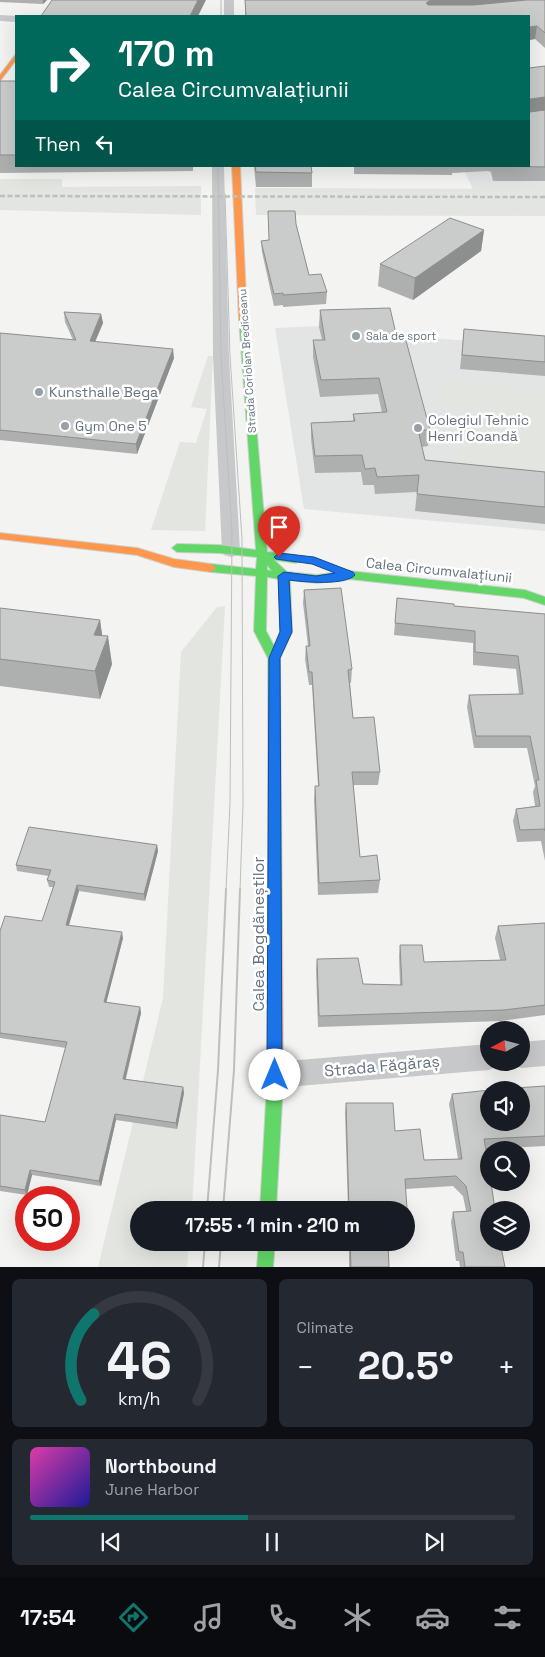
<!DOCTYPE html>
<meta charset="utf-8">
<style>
:root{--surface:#171b24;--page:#242831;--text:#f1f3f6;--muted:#9ea1a6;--line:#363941;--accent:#0f766e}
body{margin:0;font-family:"Space Grotesk",sans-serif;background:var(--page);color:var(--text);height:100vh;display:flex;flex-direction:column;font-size:19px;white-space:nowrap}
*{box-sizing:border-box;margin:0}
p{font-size:16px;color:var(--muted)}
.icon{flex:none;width:28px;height:28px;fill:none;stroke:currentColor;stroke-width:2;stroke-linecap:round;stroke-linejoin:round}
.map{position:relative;height:1267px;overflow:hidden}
.sheet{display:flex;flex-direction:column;gap:12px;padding:12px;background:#0d0f14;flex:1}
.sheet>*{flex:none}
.banner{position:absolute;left:15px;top:15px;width:515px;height:152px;border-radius:0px;box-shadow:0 5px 20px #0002;background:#00695c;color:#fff;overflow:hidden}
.needle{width:32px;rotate:263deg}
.fabs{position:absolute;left:480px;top:1021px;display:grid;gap:10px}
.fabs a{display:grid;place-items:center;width:50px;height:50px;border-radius:50%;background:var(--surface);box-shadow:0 5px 20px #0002;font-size:25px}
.speed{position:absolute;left:15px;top:1186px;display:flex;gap:10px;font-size:25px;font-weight:700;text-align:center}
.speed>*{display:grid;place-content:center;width:65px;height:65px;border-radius:50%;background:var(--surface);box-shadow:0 5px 20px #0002;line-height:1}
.speed .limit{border:8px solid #d22;background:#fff;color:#111}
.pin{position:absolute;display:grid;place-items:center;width:42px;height:42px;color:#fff;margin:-51px -21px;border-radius:50% 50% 50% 0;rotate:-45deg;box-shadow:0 0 5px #0007}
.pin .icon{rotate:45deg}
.me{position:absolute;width:55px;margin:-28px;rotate:0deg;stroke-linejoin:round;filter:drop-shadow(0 0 4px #0008)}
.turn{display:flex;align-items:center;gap:18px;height:105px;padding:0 20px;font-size:22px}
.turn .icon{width:65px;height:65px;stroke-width:2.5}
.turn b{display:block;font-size:35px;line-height:42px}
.then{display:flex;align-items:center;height:48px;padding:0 20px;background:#0003;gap:10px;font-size:19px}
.big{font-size:38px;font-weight:700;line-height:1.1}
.sheet .card{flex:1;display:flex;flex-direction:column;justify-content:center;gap:8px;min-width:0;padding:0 18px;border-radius:8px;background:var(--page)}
.sheet .dial{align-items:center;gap:0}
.dial svg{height:130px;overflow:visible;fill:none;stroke:var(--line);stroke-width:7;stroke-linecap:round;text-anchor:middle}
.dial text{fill:var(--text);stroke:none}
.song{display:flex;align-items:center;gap:15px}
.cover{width:60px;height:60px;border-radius:8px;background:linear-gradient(135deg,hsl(320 70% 55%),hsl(240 70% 35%))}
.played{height:5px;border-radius:2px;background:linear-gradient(90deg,var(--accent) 45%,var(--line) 45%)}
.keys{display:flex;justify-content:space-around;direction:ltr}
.heat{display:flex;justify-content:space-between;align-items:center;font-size:28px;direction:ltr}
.sheet .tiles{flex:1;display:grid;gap:12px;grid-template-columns:1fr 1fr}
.card:last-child{grid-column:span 2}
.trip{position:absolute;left:130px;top:1201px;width:285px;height:50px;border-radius:25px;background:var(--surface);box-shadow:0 5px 20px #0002;font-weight:700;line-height:50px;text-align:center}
.menu{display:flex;height:80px;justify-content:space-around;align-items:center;background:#090b0e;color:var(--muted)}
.menu .icon{width:35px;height:35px}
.menu .selected{color:var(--accent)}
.menu b{font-size:22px;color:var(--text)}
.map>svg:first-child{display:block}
.built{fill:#e3e4e4}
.green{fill:#e2e5e0}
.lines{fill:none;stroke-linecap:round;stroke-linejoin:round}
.fast-casing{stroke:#cfcfcf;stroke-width:2}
.slow-casing{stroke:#cfcfcf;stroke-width:2}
.street{fill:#c7c8c9;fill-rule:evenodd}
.fast{fill:#63d668;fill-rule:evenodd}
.slow{fill:#ff974d;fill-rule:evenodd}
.tram-far1{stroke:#bdbebf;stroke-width:1}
.tram{stroke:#bdbebf;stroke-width:2}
.rail{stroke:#bdbebf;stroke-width:2.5;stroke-dasharray:5 2.5;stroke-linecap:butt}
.wall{fill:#aeafaf}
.shaded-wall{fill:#8d8e8e}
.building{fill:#cacbcb;stroke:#8d8e8e;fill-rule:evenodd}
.route{fill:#1a73e8;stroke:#114b97}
.poi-dot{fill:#97a0a7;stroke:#fff;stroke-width:2}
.labels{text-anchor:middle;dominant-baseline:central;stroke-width:5;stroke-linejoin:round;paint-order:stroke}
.far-poi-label{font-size:11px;fill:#65737f;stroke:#fff;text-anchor:start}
.far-street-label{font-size:11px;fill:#65737f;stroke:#fff}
.poi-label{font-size:14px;fill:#65737f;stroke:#fff;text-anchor:start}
.street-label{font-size:14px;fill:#65737f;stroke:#fff}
.near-street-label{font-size:16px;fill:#65737f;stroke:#fff}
</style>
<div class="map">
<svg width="545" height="1267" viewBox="0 0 545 1267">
<rect width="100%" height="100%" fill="#f3f3f1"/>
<path class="built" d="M545 147V189H473L462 166H529Z
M389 323 393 335 545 347V531L304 509 275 328Z"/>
<path class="green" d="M0 179H62V187L201 186V215L0 210Z
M255 188 545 189V216L256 215Z
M208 356H213L205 531 151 530 180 442 196 443 207 409 191 407Z
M439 380 545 389V471L454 461 460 406 437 404Z
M225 606 192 1210H139V1242L189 1243 187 1267H98L163 998 181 652 217 607Z"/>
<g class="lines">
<g class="fast-casing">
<path id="fast" d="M243 316 247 319 267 552 296 555 301 559 296 563 274 560 287 572 317 575 349 571 525 590 545 597V605L524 598 349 579 317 583 290 580 292 632 280 658 282 926 280 930 275 932 270 930 268 926V658L254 631 256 576 211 572 206 568 211 564 256 569 257 557 219 553 177 552 172 548 177 544 219 545 256 550 239 319ZM267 565 272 571 267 570ZM267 577 279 579 280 632 274 646 266 631Z
M275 1077 280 1079 283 1084 276 1210H260L267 1084 270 1079Z
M259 1242H275L273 1267H257Z"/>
</g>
<g class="slow-casing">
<path id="slow" d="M16 54V60L0 81V75Z
M232 166H240L247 319 243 322 239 319Z
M0 533 137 548 174 559 211 564 216 568 211 572 174 567 137 555 0 539Z
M275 920 280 922 282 926 283 1084 280 1089 275 1091 270 1089 267 1084 268 926 270 922Z"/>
</g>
<path class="street" d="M224 0H234V16H224Z
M0 15 17 16 16 22 0 21Z
M212 166H224L229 356 240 551 238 555 231 557 224 555 222 551 213 356Z
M545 1040V1066L521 1068 512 1064 511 1062H521V1042Z
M489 1044V1062H500L498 1066 489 1070 275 1088 265 1084 261 1075 265 1066 275 1062Z"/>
<use href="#fast" class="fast"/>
<use href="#slow" class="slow"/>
<path class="tram-far1" d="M221 0V16
M218 166 221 356 232 533 230 803 226 890
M225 194 230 355 242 539 243 804 240 890"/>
<path class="tram" d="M207 1210 218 1070 226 889
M223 1210 234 1070 240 889
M203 1267 205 1242
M219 1267 221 1242"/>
<path class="rail" d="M0 196 545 197"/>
</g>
<path class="wall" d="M0 0H47L43 4 0 2Z
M245 0H545V48L535 39 529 40V16H245Z
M545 66V181H493L491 172 488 171 452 173V175L354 174V166H529Z
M0 81H16V166H193V171L0 173Z
M254 166H311L312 173V187H256Z
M296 224 309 275 327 292 326 304 283 307V305L274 306 262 252 261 241 269 240Z
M484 230 481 251 413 300 378 286 380 264Z
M320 310 397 338 430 430 428 446 422 447 425 460 545 472V524L415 511 417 492 375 494 374 485H363L361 472 315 473 311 439V423L353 421V414L382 413 378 394 320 397 313 357V340H322L319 327Z
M64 312 101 314 103 323 95 342 174 358 137 454 0 440V333L73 340 65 322Z
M464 329 545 336V376L460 369Z
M304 590 352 669 351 683H350L353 718 380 772 378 785H353L360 857 380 880 378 893 318 895 314 799 315 786H318L312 685H309L305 659 306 646H308L303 603Z
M397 598 454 606 545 614V861L541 841 517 842 513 821 516 809 535 806 533 792 535 786 527 748H474L467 707 469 695 519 694 516 669 473 665V643L394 635Z
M0 608 100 620 102 636 112 664 100 699 0 686Z
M157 845 158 851 145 901 79 891 69 925 123 938 106 1002 140 1007 141 1013 126 1079 183 1087 184 1093 177 1129 116 1120 101 1186 32 1175 27 1195 0 1191V1115L45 1122 66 1048 0 1038V931L42 921 53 887H49L47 880 49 876 17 871 16 865Z
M545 923V1015L501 1021 318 1027 316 970 317 959 363 984 400 985 399 956 400 945 424 962 500 960 495 938 498 926Z
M545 1086V1146L486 1149 489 1210 505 1267H460L459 1261H456L451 1222 453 1212 466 1211 463 1196 453 1186 406 1189V1210H348L345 1113 346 1103 395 1131 424 1160 458 1159 449 1104 452 1094Z
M349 1242H389V1267H349Z"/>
<path class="shaded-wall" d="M43 0H47L43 4Z
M198 0H206L198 16H190Z
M431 0H536L434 10 426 3Z
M537 26 535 39 529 40V27Z
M545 97V111L529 113 530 99Z
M484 230 481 251 413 300 415 278Z
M101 314 103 323 91 351 90 341Z
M173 349 174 358 137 454 136 444Z
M100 620 104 648 108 636 112 664 100 699 95 671 94 635Z
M157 845 158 851 145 901 144 894Z
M77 885 79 891 67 931 66 925Z
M122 932 123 938 105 1008 104 1002Z
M140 1007 141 1013 124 1084 123 1079Z
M183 1087 184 1093 177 1129 176 1123Z
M115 1114 116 1120 101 1186 99 1181Z
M30 1170 32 1175 27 1195 25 1190Z"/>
<path class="building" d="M52 0H198L190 16H41Z
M245 0H431L426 3 428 5H474L527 0H545V33L537 26 529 27V16H246Z
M545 66V97L530 99V112L545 110V167L495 166H529V68Z
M0 81H16V155H0Z
M255 166H311L312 173 256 172Z
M268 211H295L296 224 309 275 321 274 327 292 283 295V293L274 294 261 241 269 240Z
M450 218 484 230 415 278 380 264Z
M390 308 397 338 405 337 430 430H418L425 460 545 472V507L417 494 419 475 377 477 375 468 365 469 362 455 315 456 311 423 355 421 353 414 387 412 379 378 321 380 313 340H325L320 310Z
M64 312 101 314 90 341 173 349 136 444 0 430V333L76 340Z
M464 329 545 336V362L462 355Z
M341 588 352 669 348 670 353 718 374 717 380 772H352L360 857 377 855 380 880 319 883 315 786H319L312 672H309L306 646H310L304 590Z
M397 598 454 604V606L545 614V831V829L520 830 516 809 540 806 536 780H539L530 736H476L469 695 523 694 518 656 475 652V631L395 623Z
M0 608 100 620 94 635 108 636 95 671 0 659Z
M29 827 157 845 144 894 77 885 66 925 122 932 104 1002 140 1007 123 1079 183 1087 176 1123 115 1114 99 1181 30 1170 25 1190 0 1186V1115L45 1122 67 1042 0 1033V931L5 916 42 921 55 882 47 880 51 870 16 865Z
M545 923V1005L504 1010 319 1016 317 959 358 958 363 984 402 985 400 945H422L424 962 506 960 498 926Z
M545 1086V1136L484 1139 489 1168V1182H491L495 1210H489V1242H500L505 1267H465L463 1252H459L453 1212 471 1211 466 1186 456 1176 405 1179 408 1223 406 1225V1210H349L346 1103H393L395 1131 420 1129 424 1160 462 1159 452 1094 500 1089ZM489 1090H521V1122H489Z
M350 1242H388L389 1267H351Z"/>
<path class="route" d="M279 553 314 557 353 572 355 575C345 586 303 582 289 580L292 632 280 658 282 1075 280 1080 275 1082 269 1080 267 1075 269 658 280 632 278 576 284 572 316 576 335 573 312 564 276 559 274 557Z"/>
<g class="poi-dot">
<circle cx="356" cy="336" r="5"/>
<circle cx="39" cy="392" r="5"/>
<circle cx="65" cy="426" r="5"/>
<circle cx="418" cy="428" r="5"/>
</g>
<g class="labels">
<g class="far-poi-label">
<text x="366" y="336">Sala de sport</text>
</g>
<g class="far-street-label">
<text transform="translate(247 361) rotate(-94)">Strada Coriolan Brediceanu</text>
</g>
<g class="poi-label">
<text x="49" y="392">Kunsthalle Bega</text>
<text x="428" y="420">Colegiul Tehnic<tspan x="428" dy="16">Henri Coandă</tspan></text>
<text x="75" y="426">Gym One 5</text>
</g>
<g class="street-label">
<text transform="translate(439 570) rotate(6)">Calea Circumvalațiunii</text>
</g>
<g class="near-street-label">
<text transform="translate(258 934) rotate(-90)">Calea Bogdăneștilor</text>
<text transform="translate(382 1066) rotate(-5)">Strada Făgăraș</text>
</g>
</g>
</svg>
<div class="fabs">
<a><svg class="needle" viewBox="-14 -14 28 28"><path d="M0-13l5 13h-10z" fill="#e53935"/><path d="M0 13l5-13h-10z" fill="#9ea1a6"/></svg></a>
<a><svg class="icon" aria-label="sound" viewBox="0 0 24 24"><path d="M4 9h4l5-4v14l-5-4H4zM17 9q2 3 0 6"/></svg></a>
<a><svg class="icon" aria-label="search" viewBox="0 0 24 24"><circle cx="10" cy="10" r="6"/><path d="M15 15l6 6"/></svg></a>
<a><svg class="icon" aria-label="layers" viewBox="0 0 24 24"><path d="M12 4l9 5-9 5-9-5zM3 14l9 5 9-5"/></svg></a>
</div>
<div class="speed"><div class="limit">50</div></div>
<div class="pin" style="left:279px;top:557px;background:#d93025"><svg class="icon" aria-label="arrive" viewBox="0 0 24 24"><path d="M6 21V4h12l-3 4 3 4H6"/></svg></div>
<svg class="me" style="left:275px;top:1075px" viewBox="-20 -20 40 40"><circle r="19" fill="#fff"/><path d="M0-13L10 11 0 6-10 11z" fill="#1a73e8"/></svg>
<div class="trip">17:55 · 1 min · 210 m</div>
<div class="banner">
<div class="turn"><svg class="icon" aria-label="right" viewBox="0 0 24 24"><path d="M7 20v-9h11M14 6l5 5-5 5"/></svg><div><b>170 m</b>Calea Circumvalațiunii</div></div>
<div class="then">Then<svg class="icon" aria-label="left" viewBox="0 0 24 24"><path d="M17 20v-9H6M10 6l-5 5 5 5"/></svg></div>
</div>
</div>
<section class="sheet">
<div class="tiles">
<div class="card dial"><svg viewBox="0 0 100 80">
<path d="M14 69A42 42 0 1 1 86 69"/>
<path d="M14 69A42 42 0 0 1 22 16" stroke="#0f766e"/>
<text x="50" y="56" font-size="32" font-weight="700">46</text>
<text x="50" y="72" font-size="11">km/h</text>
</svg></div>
<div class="card"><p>Climate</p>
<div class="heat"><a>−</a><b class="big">20.5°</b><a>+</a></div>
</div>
<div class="card">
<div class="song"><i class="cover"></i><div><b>Northbound</b><p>June Harbor</p></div></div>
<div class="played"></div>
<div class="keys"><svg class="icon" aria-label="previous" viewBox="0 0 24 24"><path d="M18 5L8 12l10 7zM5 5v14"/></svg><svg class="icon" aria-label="pause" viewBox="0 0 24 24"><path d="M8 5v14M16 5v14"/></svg><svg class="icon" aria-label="next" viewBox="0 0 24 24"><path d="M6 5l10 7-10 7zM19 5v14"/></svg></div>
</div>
</div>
</section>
<nav class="menu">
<b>17:54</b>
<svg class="icon selected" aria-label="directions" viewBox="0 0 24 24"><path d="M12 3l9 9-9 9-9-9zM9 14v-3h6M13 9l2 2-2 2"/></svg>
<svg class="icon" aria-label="music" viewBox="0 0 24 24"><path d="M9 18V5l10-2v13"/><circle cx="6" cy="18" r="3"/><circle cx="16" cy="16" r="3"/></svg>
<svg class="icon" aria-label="phone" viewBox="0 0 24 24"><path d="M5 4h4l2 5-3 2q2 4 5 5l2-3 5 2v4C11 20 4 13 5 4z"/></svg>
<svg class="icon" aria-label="climate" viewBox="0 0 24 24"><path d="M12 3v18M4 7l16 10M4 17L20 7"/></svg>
<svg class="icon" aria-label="car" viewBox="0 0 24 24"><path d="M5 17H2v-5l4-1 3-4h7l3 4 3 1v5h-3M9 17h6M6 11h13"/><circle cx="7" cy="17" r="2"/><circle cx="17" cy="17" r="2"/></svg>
<svg class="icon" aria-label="filters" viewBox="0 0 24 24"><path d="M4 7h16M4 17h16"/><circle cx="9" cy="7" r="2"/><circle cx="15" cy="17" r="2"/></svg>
</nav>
